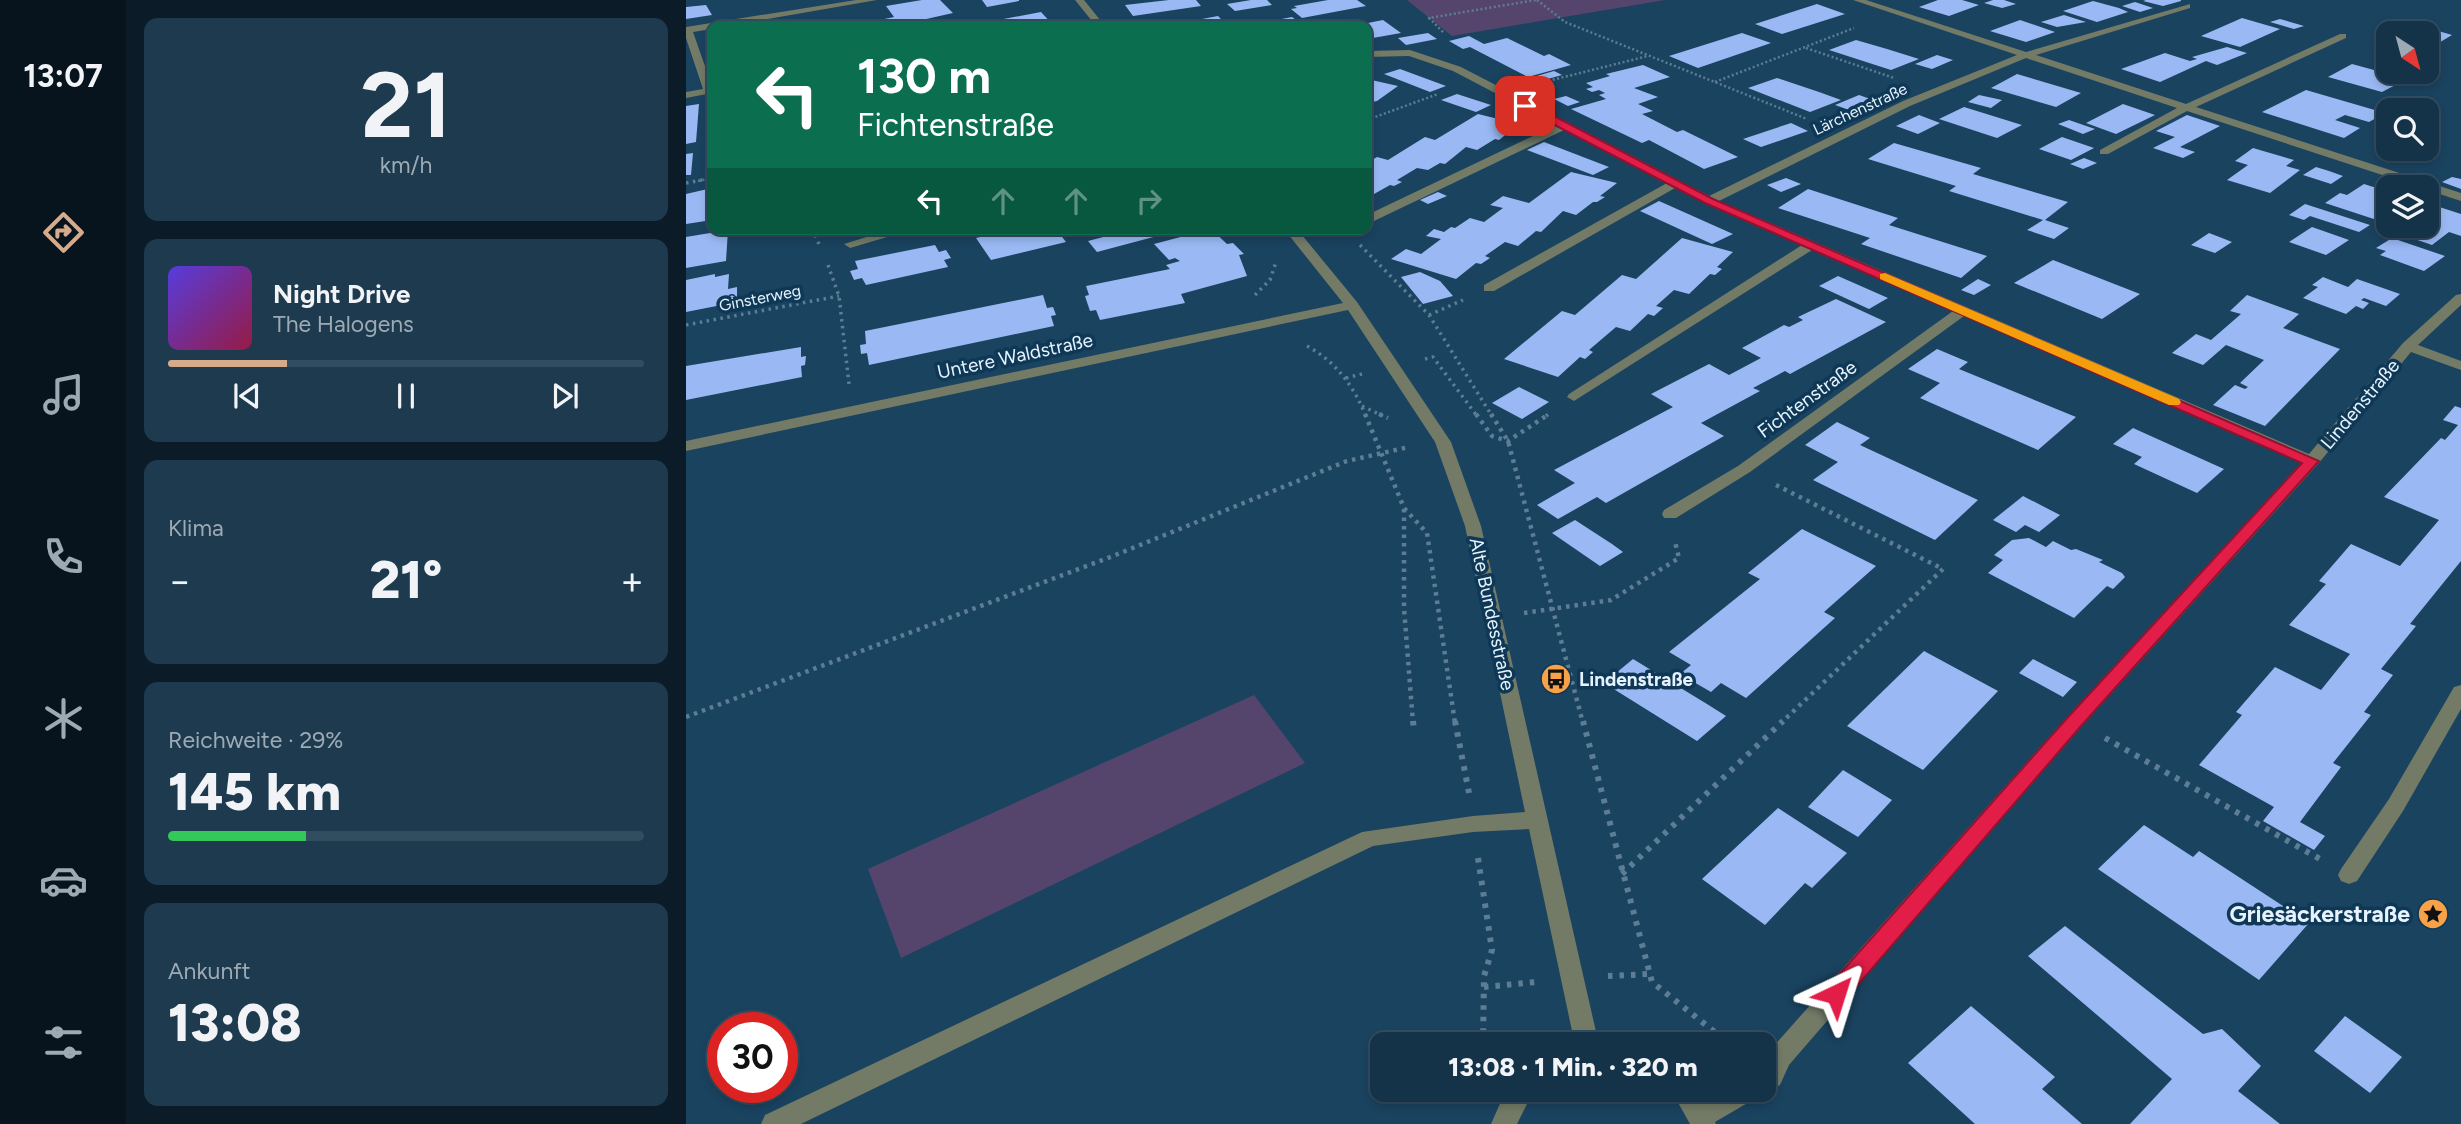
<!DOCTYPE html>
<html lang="de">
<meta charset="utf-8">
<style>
:root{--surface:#143248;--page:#1d3a4f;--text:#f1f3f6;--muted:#9daab4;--line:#334d60;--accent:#d6ab8b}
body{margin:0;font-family:Figtree,sans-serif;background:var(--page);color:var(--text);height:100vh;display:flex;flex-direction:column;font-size:26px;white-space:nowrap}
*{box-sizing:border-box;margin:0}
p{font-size:23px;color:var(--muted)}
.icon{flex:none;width:38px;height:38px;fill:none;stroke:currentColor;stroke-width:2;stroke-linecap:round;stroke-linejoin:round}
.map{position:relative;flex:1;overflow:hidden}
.panel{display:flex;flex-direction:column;gap:18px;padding:18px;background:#0b1c28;width:560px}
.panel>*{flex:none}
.top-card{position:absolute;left:21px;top:21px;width:665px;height:214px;border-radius:14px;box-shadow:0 4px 10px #0003,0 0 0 2px var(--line);background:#0b6e4f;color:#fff;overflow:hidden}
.needle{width:46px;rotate:144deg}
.fabs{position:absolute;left:1690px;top:21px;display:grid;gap:14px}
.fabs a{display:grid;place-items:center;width:63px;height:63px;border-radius:14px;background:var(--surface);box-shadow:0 4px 10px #0003,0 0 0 2px var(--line);font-size:35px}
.speed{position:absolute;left:21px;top:1012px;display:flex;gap:14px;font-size:35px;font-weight:700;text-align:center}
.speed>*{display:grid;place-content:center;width:91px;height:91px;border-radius:50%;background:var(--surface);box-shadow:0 4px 10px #0003,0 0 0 2px var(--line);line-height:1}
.speed .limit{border:10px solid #d22;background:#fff;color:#111}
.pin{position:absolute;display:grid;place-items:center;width:60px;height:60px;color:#fff;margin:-30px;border-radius:14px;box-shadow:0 4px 10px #0006}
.me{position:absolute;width:77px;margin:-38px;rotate:41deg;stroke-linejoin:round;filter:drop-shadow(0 0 5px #0008)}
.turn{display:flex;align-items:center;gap:24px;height:147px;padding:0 35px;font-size:32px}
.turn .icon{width:91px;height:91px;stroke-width:2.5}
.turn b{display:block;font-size:49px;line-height:60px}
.lanes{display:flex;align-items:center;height:66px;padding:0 35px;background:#0003;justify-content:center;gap:35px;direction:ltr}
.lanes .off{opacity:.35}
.big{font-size:52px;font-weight:800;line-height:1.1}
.panel .tile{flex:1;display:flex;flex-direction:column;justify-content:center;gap:10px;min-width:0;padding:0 24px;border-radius:14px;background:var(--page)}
.panel .dial{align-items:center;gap:0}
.dial b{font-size:91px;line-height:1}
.song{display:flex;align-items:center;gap:21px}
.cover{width:84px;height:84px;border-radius:10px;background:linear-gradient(135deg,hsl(250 70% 55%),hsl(340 70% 35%))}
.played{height:7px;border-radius:4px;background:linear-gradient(90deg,var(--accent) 25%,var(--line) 25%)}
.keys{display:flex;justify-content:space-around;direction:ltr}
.heat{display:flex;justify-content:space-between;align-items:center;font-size:38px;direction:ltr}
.charge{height:10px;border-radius:5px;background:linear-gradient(90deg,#34c759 29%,var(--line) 0)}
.trip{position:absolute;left:684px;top:1032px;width:406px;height:70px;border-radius:14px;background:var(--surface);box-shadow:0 4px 10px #0003,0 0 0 2px var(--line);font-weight:800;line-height:70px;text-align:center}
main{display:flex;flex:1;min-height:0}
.menu{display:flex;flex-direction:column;width:126px;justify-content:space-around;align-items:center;background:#08141d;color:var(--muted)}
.menu .icon{width:49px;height:49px}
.menu .current{color:var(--accent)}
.menu b{font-size:32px;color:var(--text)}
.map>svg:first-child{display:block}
.green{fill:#55456c}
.building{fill:#9ab9f4}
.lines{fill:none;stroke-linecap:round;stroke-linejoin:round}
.path-far3{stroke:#5d7d94;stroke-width:2.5;stroke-dasharray:2 2.5;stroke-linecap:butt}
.path-far2{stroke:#5d7d94;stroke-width:3.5;stroke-dasharray:2.5 4.5;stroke-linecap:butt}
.path-far1{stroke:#5d7d94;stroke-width:4.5;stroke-dasharray:3.5 5;stroke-linecap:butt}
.path{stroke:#5d7d94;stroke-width:6;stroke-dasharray:4.5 7;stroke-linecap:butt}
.minor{fill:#737a66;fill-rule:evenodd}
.route{fill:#e11d48;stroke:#92132f;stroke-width:2}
.slow{fill:#f59e0b}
.labels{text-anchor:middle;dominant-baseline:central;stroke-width:7;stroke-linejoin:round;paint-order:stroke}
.far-street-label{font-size:16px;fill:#e6f3fe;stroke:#0e3855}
.street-label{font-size:19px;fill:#e6f3fe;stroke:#0e3855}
.poi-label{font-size:19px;font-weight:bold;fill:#e6f3fe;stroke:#0e3855;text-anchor:start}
.near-poi-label{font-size:23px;font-weight:bold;fill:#e6f3fe;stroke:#0e3855;text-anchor:end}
</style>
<main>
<nav class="menu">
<b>13:07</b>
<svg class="icon current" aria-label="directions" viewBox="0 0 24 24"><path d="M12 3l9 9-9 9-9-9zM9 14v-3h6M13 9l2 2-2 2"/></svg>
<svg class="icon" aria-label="music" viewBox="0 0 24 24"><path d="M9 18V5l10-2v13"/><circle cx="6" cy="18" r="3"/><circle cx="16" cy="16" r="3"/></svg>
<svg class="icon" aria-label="phone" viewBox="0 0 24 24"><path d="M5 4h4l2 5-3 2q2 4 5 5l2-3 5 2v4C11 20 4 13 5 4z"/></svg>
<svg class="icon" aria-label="climate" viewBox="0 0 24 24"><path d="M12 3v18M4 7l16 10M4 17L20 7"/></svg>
<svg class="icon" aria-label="car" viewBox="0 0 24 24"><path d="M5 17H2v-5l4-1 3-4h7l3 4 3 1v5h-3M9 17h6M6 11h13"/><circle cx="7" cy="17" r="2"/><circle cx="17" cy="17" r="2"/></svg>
<svg class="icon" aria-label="filters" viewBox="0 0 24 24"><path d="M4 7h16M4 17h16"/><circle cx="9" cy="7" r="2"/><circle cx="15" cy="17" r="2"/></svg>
</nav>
<section class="panel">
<div class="tile dial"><b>21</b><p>km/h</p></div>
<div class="tile">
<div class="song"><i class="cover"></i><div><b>Night Drive</b><p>The Halogens</p></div></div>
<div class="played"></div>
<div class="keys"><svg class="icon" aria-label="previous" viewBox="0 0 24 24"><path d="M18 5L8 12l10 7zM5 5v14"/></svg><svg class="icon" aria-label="pause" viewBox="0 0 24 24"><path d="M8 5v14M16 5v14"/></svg><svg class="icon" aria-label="next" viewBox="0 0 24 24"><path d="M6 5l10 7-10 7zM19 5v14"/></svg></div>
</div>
<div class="tile"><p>Klima</p>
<div class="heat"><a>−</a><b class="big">21°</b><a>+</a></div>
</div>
<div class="tile"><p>Reichweite · 29%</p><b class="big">145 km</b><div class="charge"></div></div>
<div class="tile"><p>Ankunft</p><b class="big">13:08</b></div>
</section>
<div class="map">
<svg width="1775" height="1124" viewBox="0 0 1775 1124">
<rect width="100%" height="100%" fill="#1a4360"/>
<path class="green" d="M721 0H979L766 36Z
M568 695 619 763 215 958 182 869Z"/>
<path class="building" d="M236 0H254L267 13 209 26H164L208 17 200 6Z
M296 0H333V1L301 7Z
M483 0H510L515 6 447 16 439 5Z
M565 0H581L586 5 549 11 541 4Z
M642 0H671L680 6 616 18 605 9 611 8 608 6Z
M1252 0H1276L1293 5 1263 16 1233 7Z
M1307 0H1318L1330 4 1316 8 1298 3Z
M1460 0H1495V1L1477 6 1457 1Z
M1407 1 1433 8 1442 12 1411 22 1377 11Z
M1449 2 1467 8 1454 12 1436 6Z
M1131 4 1159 14 1096 34 1069 24Z
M20 5 26 15 0 19V7Z
M355 12 368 26H325L312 20Z
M1378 15 1400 22 1371 27 1355 22Z
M532 16 542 26H484V25Z
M606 17 614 23 597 26H573L570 24Z
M1556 18 1594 29 1554 47 1515 36Z
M139 19 144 26H105V25Z
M1594 19 1618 26 1608 29 1584 22Z
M697 20 715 33 681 39V26H667Z
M1334 20 1369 32 1340 42 1304 31Z
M1722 24 1742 28 1766 35 1741 50V33H1704Z
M742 33 751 39 720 45 712 38Z
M1056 33 1085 43 1012 68 983 56Z
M783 36 798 44 821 38 858 56 863 54 885 65 842 77 784 47 777 49 763 41Z
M1170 40 1201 49 1233 59 1205 70 1143 50Z
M1541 47 1561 53 1531 65 1520 61 1474 82 1435 69 1479 53 1504 61 1511 59 1506 57Z
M1251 55 1267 60 1246 69 1229 64Z
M1666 64 1721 79 1696 92 1642 77Z
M957 65 984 77 948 88 972 97 952 104 967 111 956 114 991 132 997 130 1052 157 1018 169 963 140 956 143 885 109 920 99 913 95 919 93 913 90 906 92 900 89 907 87 900 83 924 76 920 74Z
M714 69 760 86 744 92 698 74Z
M868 71 876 75 851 82 844 78Z
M1331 74 1395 93 1370 107 1305 88Z
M1091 78 1133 92 1155 100 1124 112 1062 88Z
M681 79 712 86 691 101 681 103Z
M1620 90 1699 113 1683 122 1659 115 1649 120 1674 128 1658 138 1576 112Z
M771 94 805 105 790 112 755 100Z
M1173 95 1190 101 1166 111 1149 105Z
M1293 95 1316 100 1305 108 1282 102Z
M880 96 894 102 882 106 868 99Z
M13 104 10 142 0 144V106Z
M1437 104 1469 115 1430 134 1400 123Z
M1278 107 1336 125 1311 138 1253 119Z
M792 114 833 124 813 140 809 139 791 150 780 147 759 164 754 163 742 170 731 168 711 180 716 182 708 186 704 185 681 198V163L691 157 702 160 739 137 749 140Z
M1233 115 1254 123 1232 134 1210 126Z
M1501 115 1534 126 1494 147 1509 152 1497 158 1467 148 1489 137 1470 131Z
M1383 120 1409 129 1397 134 1372 124Z
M1105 123 1122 131 1075 147 1057 139Z
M1376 137 1408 148 1385 160 1353 149Z
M858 142 923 167 907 175 841 150Z
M1208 143 1295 168 1287 174 1382 202 1359 220 1383 228 1368 239 1341 230 1357 220 1263 191 1270 186 1182 159Z
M1567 148 1608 160 1600 166 1614 170 1584 193 1541 180 1562 165 1549 161Z
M7 153 5 175H0V154Z
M1398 158 1411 163 1397 169 1384 164Z
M1630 167 1643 171 1657 176 1645 184 1617 175Z
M885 172 931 183 914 196 919 197 911 202H907L890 215 877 211 855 232 850 231 832 246 819 242 799 256 804 258 795 264 790 263 770 279 705 259 720 249 735 254 755 239 740 236 748 229 758 232 765 227 769 228 784 218 798 222 817 208 804 205 817 196 843 203Z
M1766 177 1775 179V189L1756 182Z
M1100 178 1115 184 1095 192 1081 185Z
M1678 184 1703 192V224L1639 203 1654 193 1661 195Z
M26 188V220L0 224V194Z
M1122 189 1212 218 1203 225 1301 256 1275 278 1175 244 1184 238 1092 208Z
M752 192 761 196 742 204 734 200Z
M973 201 1047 234 1026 244 954 211Z
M1741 203 1775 214V236L1763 232 1746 245 1705 231 1712 226H1741Z
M1619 204 1684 225 1673 232 1624 216 1618 220 1603 215Z
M1626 227 1663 240 1640 255 1603 242Z
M327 229H370L380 242 305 260 290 238Z
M419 229H488L490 231 411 252 402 241 425 235Z
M525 229 541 244 547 243 558 254 553 255 561 276 495 294 499 303 414 320 410 310 404 311 399 296 403 295 400 286 484 269 480 265 494 261 489 258 483 260 468 244Z
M42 230 40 261 0 268V237Z
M1523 233 1536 238 1546 242 1529 253 1505 245Z
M996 238 1047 252 1031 267 1036 269 1029 275 1024 274 1003 294 988 290 970 306 977 308 968 316 962 314 944 331 930 327 903 350 907 352 899 359 894 357 872 377 818 359 876 311 889 315 936 275 950 279Z
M1706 238 1759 256 1738 271 1694 255 1700 251 1690 248Z
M249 245 253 252 260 250 265 258 258 260 262 267 180 285 176 278 168 280 164 271 172 269 169 261Z
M1367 260 1454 294 1416 319 1328 283Z
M734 272 754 281 767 296 737 304 715 277Z
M29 274V277L43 274 42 289 51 287V302L0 312V280Z
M1152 276 1202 298 1183 309 1133 286Z
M1637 277 1662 287 1671 279 1714 294 1700 306 1678 298 1675 300 1683 303 1677 309 1670 306 1660 314 1617 298 1632 287 1626 285Z
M1292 279 1305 285 1288 295 1275 290Z
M357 295 361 308 367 307 370 315 365 316 368 326 183 365 181 353 175 354 174 345 180 344 179 331Z
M1561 295 1613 314 1597 328 1654 349 1579 426 1527 405 1549 385 1559 389 1562 387 1554 383 1578 360 1540 345 1517 365 1486 353 1510 334 1525 340 1555 314 1544 311Z
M1150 299 1200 322 1104 374 1099 371 1067 388 1074 391 1015 423 1038 436 920 503 911 497 872 519 851 505 889 483 868 470 987 407 965 394 1023 364 1043 375 1075 358 1056 348 1098 325 1103 327 1117 320 1112 317Z
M115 347V357L120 356 119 365 115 366 116 377 0 400V366Z
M1251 349 1282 362 1273 369 1390 417 1352 450 1234 398 1254 383 1222 369Z
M833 387 863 402 836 419 806 403Z
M1769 406 1775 408V561L1724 624 1730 626 1695 669 1707 675 1678 712 1685 715 1647 763 1655 767 1614 822 1639 836 1628 850 1577 821 1588 807 1513 765 1556 715 1550 712 1589 667 1635 690 1664 654 1603 625 1640 584 1633 581 1665 544 1714 566 1753 520 1698 497 1755 438 1759 440 1772 425 1757 420Z
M1151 422 1184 438 1174 445 1292 500 1249 540 1127 480 1152 462 1119 445Z
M1447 428 1538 469 1511 493 1448 464 1456 457 1427 444Z
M1337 496 1374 515 1353 532 1339 525 1330 532 1307 520Z
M889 520 926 544 937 552 914 566 866 533Z
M1116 529 1190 566 1138 612 1149 618 1060 698 1035 683 1025 692 994 674 1005 665 983 652 1074 579 1062 573Z
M1343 538 1360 547 1367 541 1385 550 1390 549 1417 560 1413 562 1436 573 1439 577 1427 589 1421 586 1388 618 1302 573 1317 560 1308 555 1326 540Z
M1238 651 1312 691 1237 770 1161 726Z
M947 659 1021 704 1040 716 1011 741 918 683Z
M1347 659 1391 682 1377 697 1333 673Z
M1157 770 1206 800 1172 837 1122 807Z
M1092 808 1161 853 1126 888 1119 883 1079 925 1016 879Z
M1458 825 1507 857 1513 851 1623 923 1573 980 1412 869Z
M1379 926 1517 1034 1536 1029 1575 1066 1552 1091 1594 1124H1444L1486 1079 1342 956Z
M1285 1006 1369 1077 1356 1089 1396 1124H1289L1222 1063Z
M1659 1016 1716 1057 1684 1093 1628 1051Z"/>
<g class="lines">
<path class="path-far3" d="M851 0 879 22 1121 119
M757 32 743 18 850 0
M1120 48 1208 78
M858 82 962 56
M1029 82 1168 28
M681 120 752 94
M12 181 26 178"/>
<path class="path-far2" d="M0 183 21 179
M126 229 133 244
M674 245 743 315 806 416
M142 265 153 296 163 384
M569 295 584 280 590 262
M743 315 777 300
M0 325 153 296
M621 346C650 362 667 385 680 416
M739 359 747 357 791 416
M660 378 676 374
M676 406 697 416
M860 416 864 413"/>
<path class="path-far1" d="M679 414 718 508 741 533 769 723
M693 414 702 418
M790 414 806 436 822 441 863 414
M805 414 822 441 897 723
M1090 485 1257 569 1095 723
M718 509V608L727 723
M838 613 925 600 993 558 989 542
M0 717 427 556 661 461 723 447"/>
<path class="path" d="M727 721 728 730
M769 721 783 793
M897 721 966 982 1045 1045
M1419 738 1634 859
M792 858 806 950 798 976 797 1045
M936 874 1097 721
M922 976 963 974
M798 987 850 982"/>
<path class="minor" d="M170 0H191L41 26H26V29L7 32 26 86V93L0 98V92L17 89 0 38V27Z
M389 0H398L419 26H410Z
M1167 0H1180L1340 52 1504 4V8L1350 55 1500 104 1654 34H1660V38L1510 107 1775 193V201L1741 190V187H1733L1501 111 1422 154H1414V150L1491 108 1340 58 1224 106 1033 201 1623 454 1717 343 1770 295 1775 294V305L1732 345 1775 361V370L1725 352 1632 464 1396 726 1103 1065 1094 1085 1078 1092 1074 1090H1078V1064L1085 1049 1382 716 1616 462 1278 316 1064 472 990 518H978L976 514 978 510 1052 466 1267 311 1126 250 888 401 881 397 883 394 1116 245 989 188 808 291H798V285L981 183 878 130 688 221H681V215L870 125 767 71 723 56 681 57V51L724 50 775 67 1023 196 1217 101 1331 55Z
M206 229H228L164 248 158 244Z
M598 229H611L671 302 765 442 795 526 913 1045H889L843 829 787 832 687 846 115 1124H75L79 1115 676 832 787 816 839 812 779 526 749 442 662 310 0 451V441L657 303Z
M1775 685V709L1717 811 1671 881 1663 884 1655 881 1652 875 1655 869 1703 799 1768 687Z
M820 1090H848L831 1124H805Z
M985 1090H1013L1019 1100 1036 1090H1074L1070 1098 1029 1122 1030 1124H1004Z"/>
</g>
<path class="route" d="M836 103H843L1027 199 1633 461 1395 726 1158 1001 1150 1004 1142 1001 1139 994 1142 987 1383 716 1616 463 1019 203 836 108Z"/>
<path class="slow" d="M1199 273 1493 399 1495 402 1493 405H1483L1194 279V274Z"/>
<defs>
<g id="bus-disc" transform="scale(1.575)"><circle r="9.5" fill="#f7a149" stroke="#0e3855"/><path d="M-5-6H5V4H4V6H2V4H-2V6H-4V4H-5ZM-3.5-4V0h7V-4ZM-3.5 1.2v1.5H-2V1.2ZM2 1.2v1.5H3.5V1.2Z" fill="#111"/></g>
<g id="sight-disc" transform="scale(1.575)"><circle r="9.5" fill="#f7a149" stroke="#0e3855"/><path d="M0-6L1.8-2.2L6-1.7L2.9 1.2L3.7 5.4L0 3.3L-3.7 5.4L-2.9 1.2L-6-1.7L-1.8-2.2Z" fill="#111"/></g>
</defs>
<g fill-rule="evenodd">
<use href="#bus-disc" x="870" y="679"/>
<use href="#sight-disc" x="1747" y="914"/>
</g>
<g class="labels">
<g class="far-street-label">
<text transform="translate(1174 109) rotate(-25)">Lärchenstraße</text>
<text transform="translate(74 298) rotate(-11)">Ginsterweg</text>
</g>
<g class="street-label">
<text transform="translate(329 356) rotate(-12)">Untere Waldstraße</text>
<text transform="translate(1121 399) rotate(-36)">Fichtenstraße</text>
<text transform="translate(1674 404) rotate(-50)">Lindenstraße</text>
<text transform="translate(806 614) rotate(78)">Alte Bundesstraße</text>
</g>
<g class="poi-label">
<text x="893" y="679">Lindenstraße</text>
</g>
<g class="near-poi-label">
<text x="1724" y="914">Griesäckerstraße</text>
</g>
</g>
</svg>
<div class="fabs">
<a><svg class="needle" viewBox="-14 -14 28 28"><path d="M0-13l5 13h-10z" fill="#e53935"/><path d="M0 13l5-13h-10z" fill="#9daab4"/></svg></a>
<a><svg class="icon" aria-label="search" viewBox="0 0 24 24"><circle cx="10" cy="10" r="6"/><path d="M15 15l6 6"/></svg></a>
<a><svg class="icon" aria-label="layers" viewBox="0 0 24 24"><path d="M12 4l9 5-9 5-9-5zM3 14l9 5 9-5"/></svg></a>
</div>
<div class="speed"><div class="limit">30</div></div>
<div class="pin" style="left:839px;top:106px;background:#d93025"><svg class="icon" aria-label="arrive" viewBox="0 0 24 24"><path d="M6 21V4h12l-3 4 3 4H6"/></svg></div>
<svg class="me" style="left:1150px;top:994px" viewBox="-20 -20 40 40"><path d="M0-17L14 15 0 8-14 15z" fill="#e11d48" stroke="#fff" stroke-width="4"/></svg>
<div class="trip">13:08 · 1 Min. · 320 m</div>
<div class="top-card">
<div class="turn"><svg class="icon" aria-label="left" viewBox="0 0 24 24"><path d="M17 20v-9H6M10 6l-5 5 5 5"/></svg><div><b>130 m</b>Fichtenstraße</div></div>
<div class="lanes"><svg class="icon" aria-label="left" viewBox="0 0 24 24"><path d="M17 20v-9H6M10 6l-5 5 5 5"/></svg><svg class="icon off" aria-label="ahead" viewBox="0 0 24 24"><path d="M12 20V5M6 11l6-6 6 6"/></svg><svg class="icon off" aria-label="ahead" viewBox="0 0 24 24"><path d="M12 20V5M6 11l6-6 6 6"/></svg><svg class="icon off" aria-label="right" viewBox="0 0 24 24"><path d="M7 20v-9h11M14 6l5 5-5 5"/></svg></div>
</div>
</div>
</main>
